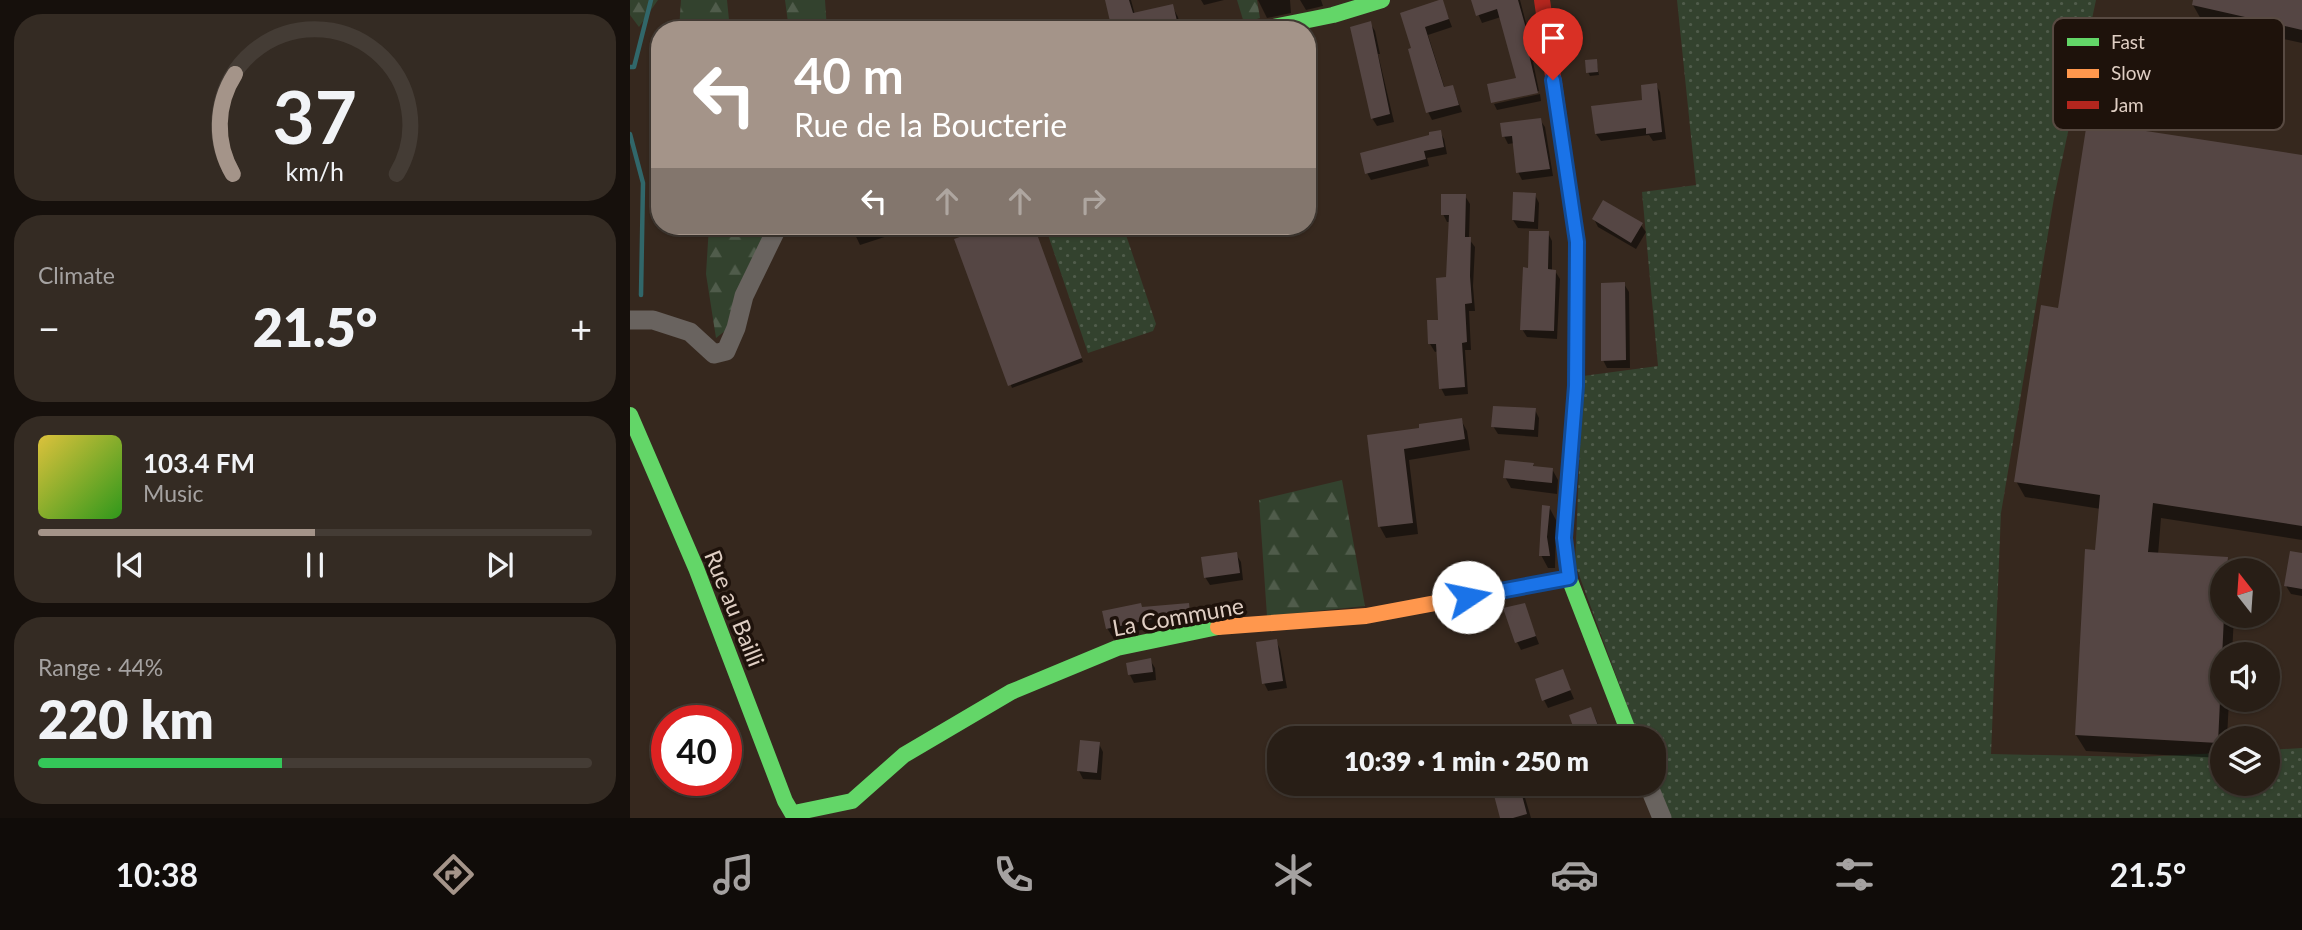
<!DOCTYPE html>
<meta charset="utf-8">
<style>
:root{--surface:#281e16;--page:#342b23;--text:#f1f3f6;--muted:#a5a2a1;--line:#443c35;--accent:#a49489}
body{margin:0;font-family:Lato,sans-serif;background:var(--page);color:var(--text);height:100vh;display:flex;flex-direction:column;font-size:26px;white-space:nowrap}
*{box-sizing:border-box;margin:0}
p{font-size:23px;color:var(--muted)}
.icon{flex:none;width:38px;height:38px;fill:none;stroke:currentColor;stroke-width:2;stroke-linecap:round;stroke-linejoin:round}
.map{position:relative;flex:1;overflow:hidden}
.details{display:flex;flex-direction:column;gap:14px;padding:14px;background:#16100c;width:630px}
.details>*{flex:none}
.banner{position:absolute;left:21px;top:21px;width:665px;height:214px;border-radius:28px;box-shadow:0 2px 5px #0004,0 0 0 2px var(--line);background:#a49489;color:#fff;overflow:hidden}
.needle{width:46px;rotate:343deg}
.tools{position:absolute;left:1580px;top:558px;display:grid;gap:14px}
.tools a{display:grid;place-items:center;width:70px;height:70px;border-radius:50%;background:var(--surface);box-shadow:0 2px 5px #0004,0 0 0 2px var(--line);font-size:35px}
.speed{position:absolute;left:21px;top:705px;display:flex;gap:14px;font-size:35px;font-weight:700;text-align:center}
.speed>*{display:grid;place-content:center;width:91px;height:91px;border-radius:50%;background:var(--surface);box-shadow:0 2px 5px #0004,0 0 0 2px var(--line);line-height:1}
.speed .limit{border:10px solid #d22;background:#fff;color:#111}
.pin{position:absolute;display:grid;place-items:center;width:60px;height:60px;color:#fff;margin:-72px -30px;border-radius:50% 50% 50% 0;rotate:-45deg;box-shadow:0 0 7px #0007}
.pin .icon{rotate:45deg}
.me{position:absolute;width:77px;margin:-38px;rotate:79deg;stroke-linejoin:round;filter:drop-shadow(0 0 5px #0008)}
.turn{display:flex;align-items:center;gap:24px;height:147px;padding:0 28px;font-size:32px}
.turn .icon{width:91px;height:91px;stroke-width:2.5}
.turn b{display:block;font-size:49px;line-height:60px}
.lanes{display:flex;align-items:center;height:66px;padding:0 28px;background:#0003;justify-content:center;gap:35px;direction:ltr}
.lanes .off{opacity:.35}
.big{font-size:52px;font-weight:800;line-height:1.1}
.details .tile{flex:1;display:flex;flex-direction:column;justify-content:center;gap:10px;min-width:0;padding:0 24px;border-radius:28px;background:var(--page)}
.details .dial{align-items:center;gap:0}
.dial svg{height:182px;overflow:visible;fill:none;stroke:var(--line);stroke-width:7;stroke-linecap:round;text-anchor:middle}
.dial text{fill:var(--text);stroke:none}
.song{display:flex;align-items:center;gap:21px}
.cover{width:84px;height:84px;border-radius:10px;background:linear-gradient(135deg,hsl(50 70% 55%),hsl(110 70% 35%))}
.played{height:7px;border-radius:4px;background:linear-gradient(90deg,var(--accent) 50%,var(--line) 50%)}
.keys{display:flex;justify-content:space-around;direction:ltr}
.heat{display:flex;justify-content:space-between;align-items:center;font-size:38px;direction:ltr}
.charge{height:10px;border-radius:5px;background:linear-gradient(90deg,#34c759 44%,var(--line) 0)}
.trip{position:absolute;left:637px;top:726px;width:399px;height:70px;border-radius:28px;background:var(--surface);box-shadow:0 2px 5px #0004,0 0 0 2px var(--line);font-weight:800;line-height:70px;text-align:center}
.dock{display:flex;height:112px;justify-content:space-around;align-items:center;background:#100c09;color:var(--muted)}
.dock .icon{width:49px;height:49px}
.dock .current{color:var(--accent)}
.dock b{font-size:32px;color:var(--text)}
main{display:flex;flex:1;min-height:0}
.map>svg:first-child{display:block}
.grass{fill:url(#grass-dots)}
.forest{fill:url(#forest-firs)}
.shadow{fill:#0007}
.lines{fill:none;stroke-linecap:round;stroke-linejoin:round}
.stream{stroke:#31676a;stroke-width:4.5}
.building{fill:#554644}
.street{stroke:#69635f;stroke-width:19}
.fast{stroke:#63d668;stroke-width:16}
.slow{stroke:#ff974d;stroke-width:16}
.jam{stroke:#b3261e;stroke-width:16}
.route-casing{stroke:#114b97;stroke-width:18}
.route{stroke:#1a73e8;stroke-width:12}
.labels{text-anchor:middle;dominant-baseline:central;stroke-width:7;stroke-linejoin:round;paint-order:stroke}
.street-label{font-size:23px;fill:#dfcec3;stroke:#1e120b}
.key{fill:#1e120b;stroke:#584a42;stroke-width:2}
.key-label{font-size:19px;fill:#dfcec3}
</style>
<main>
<section class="details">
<div class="tile dial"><svg viewBox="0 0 100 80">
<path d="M14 69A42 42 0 1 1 86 69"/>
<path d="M14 69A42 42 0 0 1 15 25" stroke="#a49489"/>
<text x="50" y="56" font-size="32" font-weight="700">37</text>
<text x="50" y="72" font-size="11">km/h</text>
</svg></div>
<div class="tile"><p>Climate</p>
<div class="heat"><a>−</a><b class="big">21.5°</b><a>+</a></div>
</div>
<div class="tile">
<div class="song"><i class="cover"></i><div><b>103.4 FM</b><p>Music</p></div></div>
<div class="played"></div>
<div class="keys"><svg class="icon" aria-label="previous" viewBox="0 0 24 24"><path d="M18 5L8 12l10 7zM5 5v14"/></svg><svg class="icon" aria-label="pause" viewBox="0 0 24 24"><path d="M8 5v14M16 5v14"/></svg><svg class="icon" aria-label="next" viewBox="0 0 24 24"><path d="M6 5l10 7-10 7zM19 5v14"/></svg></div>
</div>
<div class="tile"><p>Range · 44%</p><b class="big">220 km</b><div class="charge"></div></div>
</section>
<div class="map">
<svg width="1672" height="818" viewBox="0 0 1672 818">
<defs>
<pattern id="grass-dots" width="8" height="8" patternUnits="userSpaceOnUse" patternTransform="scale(1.75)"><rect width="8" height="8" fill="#33422e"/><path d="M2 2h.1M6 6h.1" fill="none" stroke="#505c4b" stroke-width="1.8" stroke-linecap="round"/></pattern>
<pattern id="forest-firs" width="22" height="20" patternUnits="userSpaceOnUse" patternTransform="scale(1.75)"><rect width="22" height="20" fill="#33422e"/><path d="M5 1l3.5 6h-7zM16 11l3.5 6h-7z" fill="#505c4b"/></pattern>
</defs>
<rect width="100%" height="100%" fill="#36281e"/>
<path class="grass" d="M1047 0H1466L1424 198 1371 513 1361 754 1508 757 1592 753V784H1638V750L1672 748V818H1039L1024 775V738H1009L945 564 953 376 1028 366 1012 192 1066 185Z
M415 226H493L526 324 523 331 458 353Z"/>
<path class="forest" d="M0 0H28L9 27 0 15Z
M51 0H97L100 30H49Z
M155 0H195L197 30H159Z
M607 0H627L630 18 614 23Z
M79 226H140L100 327 86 338 76 274Z
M712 480 735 606 637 616 629 500Z"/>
<path class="shadow" d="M476 0H501L505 15 542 6 548 17 551 30H484Z
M571 0H594L574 5Z
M628 0H660L661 13 637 18Z
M670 0H691L693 6 676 10Z
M842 0H890L906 61 903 62 909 91 863 101 888 79 871 17 852 23Z
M1564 0H1672V43L1572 21 1563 5Z
M812 1 822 27 798 35 815 89 823 87 832 112 802 120 798 112 783 50 772 14Z
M740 23 745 31 750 54H748L764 122 747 126 742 118Z
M966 60 969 75 960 76 958 72Z
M1026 85 1030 92 1036 139 1023 141 1019 135 971 141 966 134 1014 101Z
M910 94 911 101 867 110 864 104Z
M910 120 915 127 923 176 892 180 888 172 885 143 878 144 874 136Z
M810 132 814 139 817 154 797 158 799 166 741 180 737 173Z
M1672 157V540L1531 518 1528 555 1597 558 1604 570H1592V616H1604L1602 654H1592V700H1599L1597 738H1592V758L1456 751 1446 735 1471 509 1395 497 1386 481 1429 310Z
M905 195 909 203 908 229 888 228 883 220Z
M835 196 840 204 839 239 845 247 843 286 845 311H839L841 350H835L838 394 815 396 811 388 808 351 805 352 800 344 810 321 818 279 821 222H817L813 214Z
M964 219 1011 225 1016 232 1006 249 968 227Z
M221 226H268L270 232 230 245Z
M366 226H403L453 362 382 388 326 240Z
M409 226H424L412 230Z
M918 233 922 241V271H925L930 279 927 339 897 337 892 329 900 270Z
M994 284 999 292 1000 368H977L973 360Z
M905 410 909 418 908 437 868 434 863 426Z
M831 420 837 431 840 450 779 460 788 534 756 538 750 527 739 436 791 430Z
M903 465 905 468 922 469 928 480 927 494 881 488 875 477Z
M919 507 926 520 925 568H918L911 555Z
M606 554 611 562 613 580 580 585 575 577Z
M1672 554V596L1661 594 1656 586Z
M558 605 564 619 482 636 477 628 513 609Z
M894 605 909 644 891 650 887 642Z
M646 641 650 649 657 688 638 691 634 683Z
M520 660 525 668 526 680 504 683 500 675Z
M932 671 944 699 918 708 914 700Z
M961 709 965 717 973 738H949L941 716Z
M469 744 473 752 471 780 453 779 449 771Z
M862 784H891L901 818H872Z"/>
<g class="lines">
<path class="stream" d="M0 67H4L21 0
M0 134 13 183 11 295"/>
</g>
<path class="building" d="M475 0H499L503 13 543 4 547 21 510 30H482Z
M809 0H813L819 19 795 27 814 87 823 85 829 105 796 113 778 49 781 48 770 13Z
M841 0H888L903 53 899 54 908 93 861 103 857 84 886 78 867 9 846 16Z
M1563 0H1672V30L1562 5Z
M741 21 760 114 741 119 720 27Z
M967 59 968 72 956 73 955 60Z
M1027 83 1032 132 1016 134V128L965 134 961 106 1012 100 1011 85Z
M911 118 920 169 886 173 882 136 872 137 870 123Z
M1457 122 1672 155V526L1523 503 1518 552 1598 557 1597 570H1592V616H1594L1588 743 1445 735 1455 549 1465 550 1470 495 1384 482 1411 305 1428 308Z
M811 130 814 147 794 151 796 159 735 174 730 153 799 135V132Z
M883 192 906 193 904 222 882 220Z
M811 194H836L835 237H841L840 276 842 303 835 304 837 342 832 343 835 387 809 389 806 344H798L797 320H808L806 278 816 277 819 215H811Z
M973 200 1013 223 1001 243 962 219Z
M361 226H404L452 358 378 386 324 239Z
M899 231H919L918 269 926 270 924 331 890 330 893 267 898 268Z
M995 282 996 360 971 361V283Z
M863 406 906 408 904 430 861 427Z
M832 418 835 439 774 449 783 523 748 527 737 435 789 428V424Z
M875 460 904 463 903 466 923 468 922 483 873 478Z
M912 505 920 506 917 537 920 556H909Z
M1660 551 1672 553V589L1654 586Z
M607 552 610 573 574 578 571 557Z
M511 603 512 607 559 603 560 612 547 614V618L532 622V617L476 629 472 611Z
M895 603 906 636 885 643 873 608Z
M647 639 653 681 632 684 626 642Z
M521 658 523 672 498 675 496 663Z
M933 669 941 690 912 701 905 679Z
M961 707 970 731 947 738 939 715Z
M450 740 470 742 467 773 447 771Z
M861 784H889L897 814 883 818H870Z"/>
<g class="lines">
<path class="street" d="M0 320H23L60 332 84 354 96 351 106 328 114 296 148 226
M1018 784 1032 818"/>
<path class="fast" d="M629 30 703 15 752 0
M946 349V386L934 538 939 578 1001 738
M0 415 66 568 155 801 165 818
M164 813 222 801 274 755 381 692 487 648 588 627"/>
<path class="slow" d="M588 627 736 616 939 578"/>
<path class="jam" d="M912 0 947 242 946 349"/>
</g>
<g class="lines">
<g class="route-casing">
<path id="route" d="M838 597 939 578 934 538 946 386 947 242 923 80"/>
</g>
<use href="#route" class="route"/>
</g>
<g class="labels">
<g class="street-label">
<text transform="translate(105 608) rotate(68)">Rue au Bailli</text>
<text transform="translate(548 616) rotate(-10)">La Commune</text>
</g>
</g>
<rect x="1423" y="18" width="231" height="112" rx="10" class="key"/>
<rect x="1437" y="38" width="32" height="8" fill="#63d668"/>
<rect x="1437" y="69" width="32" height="9" fill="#ff974d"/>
<rect x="1437" y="101" width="32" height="8" fill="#b3261e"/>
<g class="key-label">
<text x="1481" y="49">Fast</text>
<text x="1481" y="80">Slow</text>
<text x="1481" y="112">Jam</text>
</g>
</svg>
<div class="tools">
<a><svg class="needle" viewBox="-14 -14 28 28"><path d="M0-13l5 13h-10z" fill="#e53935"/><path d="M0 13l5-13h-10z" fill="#a5a2a1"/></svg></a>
<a><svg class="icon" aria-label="sound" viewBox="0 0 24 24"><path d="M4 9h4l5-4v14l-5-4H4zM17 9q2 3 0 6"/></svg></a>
<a><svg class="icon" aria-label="layers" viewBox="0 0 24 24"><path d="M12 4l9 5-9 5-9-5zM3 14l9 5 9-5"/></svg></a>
</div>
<div class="speed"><div class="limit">40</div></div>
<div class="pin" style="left:923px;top:80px;background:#d93025"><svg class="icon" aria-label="arrive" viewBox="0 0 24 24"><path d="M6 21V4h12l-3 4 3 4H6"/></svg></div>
<svg class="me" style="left:838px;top:597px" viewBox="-20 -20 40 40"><circle r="19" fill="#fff"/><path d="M0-13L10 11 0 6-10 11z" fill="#1a73e8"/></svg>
<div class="trip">10:39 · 1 min · 250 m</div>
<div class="banner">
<div class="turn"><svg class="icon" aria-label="left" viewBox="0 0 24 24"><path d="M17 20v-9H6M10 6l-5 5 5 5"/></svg><div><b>40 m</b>Rue de la Boucterie</div></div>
<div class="lanes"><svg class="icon" aria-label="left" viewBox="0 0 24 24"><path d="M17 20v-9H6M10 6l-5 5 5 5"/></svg><svg class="icon off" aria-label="ahead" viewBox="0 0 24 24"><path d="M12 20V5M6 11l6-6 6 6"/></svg><svg class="icon off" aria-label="ahead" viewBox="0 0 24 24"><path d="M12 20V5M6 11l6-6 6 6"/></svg><svg class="icon off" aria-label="right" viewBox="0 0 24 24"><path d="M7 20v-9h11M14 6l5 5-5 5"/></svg></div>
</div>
</div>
</main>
<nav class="dock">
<b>10:38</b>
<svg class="icon current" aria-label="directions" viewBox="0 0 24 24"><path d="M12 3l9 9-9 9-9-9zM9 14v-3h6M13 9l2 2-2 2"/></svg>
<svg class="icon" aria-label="music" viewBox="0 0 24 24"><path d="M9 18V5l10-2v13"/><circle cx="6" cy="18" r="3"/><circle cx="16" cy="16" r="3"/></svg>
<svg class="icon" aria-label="phone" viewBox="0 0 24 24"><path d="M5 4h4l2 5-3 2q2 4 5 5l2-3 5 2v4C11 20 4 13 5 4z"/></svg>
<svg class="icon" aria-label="climate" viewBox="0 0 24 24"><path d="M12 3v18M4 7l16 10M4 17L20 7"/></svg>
<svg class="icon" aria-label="car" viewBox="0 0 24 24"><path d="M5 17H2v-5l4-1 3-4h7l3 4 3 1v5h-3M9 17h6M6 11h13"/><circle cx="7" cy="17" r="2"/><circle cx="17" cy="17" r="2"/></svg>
<svg class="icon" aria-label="filters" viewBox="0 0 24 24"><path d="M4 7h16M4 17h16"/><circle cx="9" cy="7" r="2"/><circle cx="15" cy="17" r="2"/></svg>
<b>21.5°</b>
</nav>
